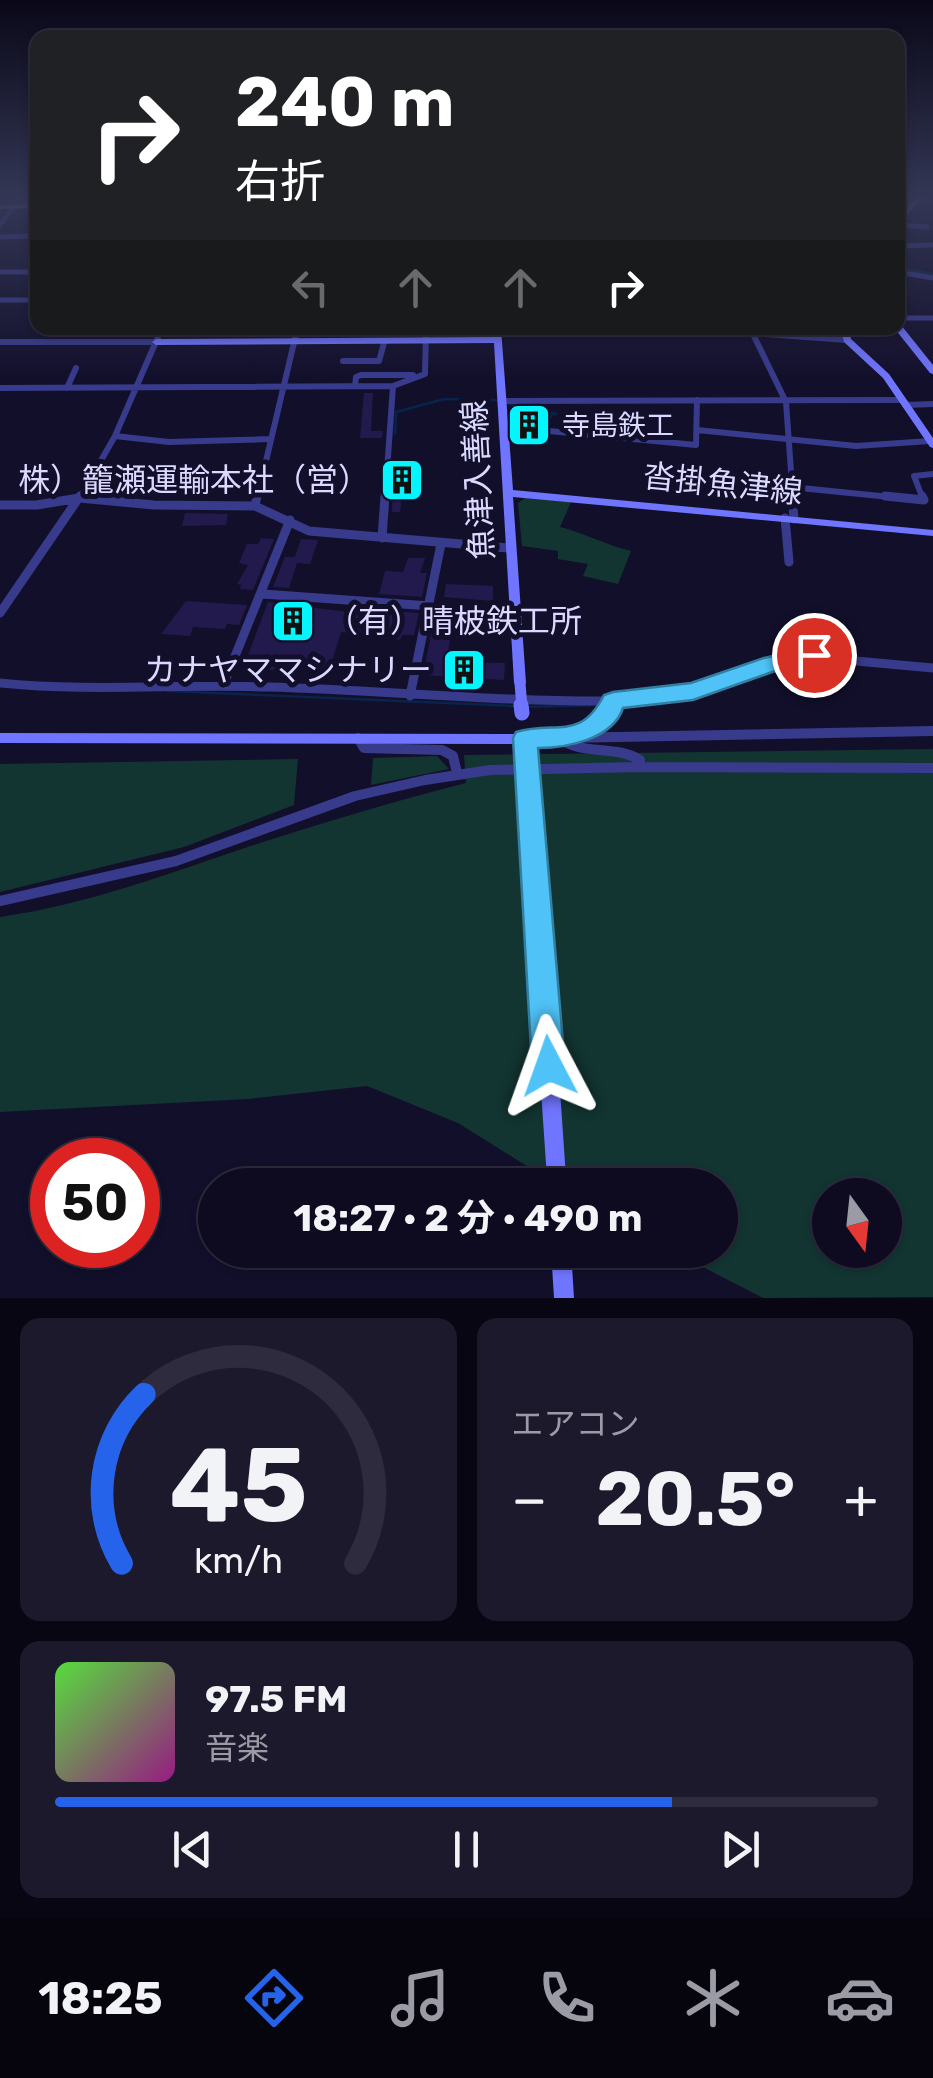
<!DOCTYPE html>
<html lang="ja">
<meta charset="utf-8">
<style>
:root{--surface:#0e0b20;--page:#1c192d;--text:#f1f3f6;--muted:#9b9ba5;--line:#2e2b3e;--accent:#2563eb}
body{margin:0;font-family:Rubik,"Noto Sans JP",sans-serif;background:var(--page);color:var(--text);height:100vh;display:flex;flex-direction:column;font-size:38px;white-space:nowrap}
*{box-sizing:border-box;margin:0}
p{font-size:32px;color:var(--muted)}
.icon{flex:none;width:55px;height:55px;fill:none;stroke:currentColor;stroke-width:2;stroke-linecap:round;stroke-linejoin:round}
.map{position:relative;height:1298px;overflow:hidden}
.drawer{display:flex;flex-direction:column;gap:20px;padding:20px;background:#080612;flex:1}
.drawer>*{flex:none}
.hud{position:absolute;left:30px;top:30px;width:875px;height:305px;border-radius:20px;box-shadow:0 2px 8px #0004,0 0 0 2px var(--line);background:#202124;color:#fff;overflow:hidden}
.needle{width:65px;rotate:165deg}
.fabs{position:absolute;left:812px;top:1178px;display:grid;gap:20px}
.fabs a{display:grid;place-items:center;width:90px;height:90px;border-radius:50%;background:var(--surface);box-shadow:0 2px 8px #0004,0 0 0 2px var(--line);font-size:50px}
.speed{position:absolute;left:30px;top:1138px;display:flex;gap:20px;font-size:50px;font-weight:700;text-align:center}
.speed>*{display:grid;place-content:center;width:130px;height:130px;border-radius:50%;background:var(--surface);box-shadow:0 2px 8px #0004,0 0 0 2px var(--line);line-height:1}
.speed .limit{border:15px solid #d22;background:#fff;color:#111}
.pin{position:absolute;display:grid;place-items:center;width:85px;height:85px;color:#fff;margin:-42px;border:5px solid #fff;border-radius:50%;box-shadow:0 2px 10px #0007}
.me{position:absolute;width:110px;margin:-55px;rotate:356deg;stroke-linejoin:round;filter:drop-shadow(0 0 8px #0008)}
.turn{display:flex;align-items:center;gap:35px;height:210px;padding:0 40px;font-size:45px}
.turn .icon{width:130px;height:130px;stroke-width:2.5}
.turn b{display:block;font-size:70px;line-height:85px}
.lanes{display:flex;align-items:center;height:95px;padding:0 40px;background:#0003;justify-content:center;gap:50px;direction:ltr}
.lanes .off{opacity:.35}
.big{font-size:75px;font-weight:700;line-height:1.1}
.drawer .card{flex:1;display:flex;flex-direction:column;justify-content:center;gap:15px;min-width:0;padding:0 35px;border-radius:20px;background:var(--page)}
.drawer .dial{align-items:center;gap:0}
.dial svg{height:260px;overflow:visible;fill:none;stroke:var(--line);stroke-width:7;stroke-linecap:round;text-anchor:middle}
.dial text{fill:var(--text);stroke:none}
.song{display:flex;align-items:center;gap:30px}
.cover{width:120px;height:120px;border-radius:15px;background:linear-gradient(135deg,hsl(110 70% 55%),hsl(310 70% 35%))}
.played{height:10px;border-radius:5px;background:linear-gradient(90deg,var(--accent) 75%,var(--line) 75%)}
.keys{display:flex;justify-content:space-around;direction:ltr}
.heat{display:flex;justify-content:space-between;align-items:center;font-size:55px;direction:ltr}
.drawer .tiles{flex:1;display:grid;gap:20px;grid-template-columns:1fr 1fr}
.card:last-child{grid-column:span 2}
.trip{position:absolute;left:198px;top:1168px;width:540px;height:100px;border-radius:50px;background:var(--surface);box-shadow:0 2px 8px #0004,0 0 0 2px var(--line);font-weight:700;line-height:100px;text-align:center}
.tabs{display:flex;height:160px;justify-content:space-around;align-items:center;background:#06040d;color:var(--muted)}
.tabs .icon{width:70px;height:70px}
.tabs .current{color:var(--accent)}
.tabs b{font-size:45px;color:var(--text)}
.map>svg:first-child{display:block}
.green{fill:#123532;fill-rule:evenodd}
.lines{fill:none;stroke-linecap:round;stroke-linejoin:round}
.stream{stroke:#08244b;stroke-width:2.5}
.river{fill:#08244b;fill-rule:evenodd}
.building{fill:#221a4d}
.street-far3{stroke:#383a8c;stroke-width:5}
.street-far2{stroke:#383a8c;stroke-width:6}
.street-far1{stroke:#383a8c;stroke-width:9}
.street{stroke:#383a8c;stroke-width:10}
.secondary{fill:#7075ff;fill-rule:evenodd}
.primary{fill:#ba60ff;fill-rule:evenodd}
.secondary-bridge-far2{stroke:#7075ff;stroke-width:11}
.secondary-bridge-far1{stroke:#7075ff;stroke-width:15}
.secondary-bridge{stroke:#7075ff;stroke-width:19}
.route{fill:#4fc3f7;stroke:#337fa1;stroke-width:2.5}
.labels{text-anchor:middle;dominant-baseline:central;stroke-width:10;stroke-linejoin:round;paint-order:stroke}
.far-poi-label{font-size:28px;fill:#dbd9ff;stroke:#120f2b;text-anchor:start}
.poi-label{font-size:32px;fill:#dbd9ff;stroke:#120f2b;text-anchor:end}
.street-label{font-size:32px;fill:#dbd9ff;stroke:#120f2b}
</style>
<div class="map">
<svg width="933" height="1298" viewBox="0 0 933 1298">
<rect width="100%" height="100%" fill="#120f2b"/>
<path class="green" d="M525 498 571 502 560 527C585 533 605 545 631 551L618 584 583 576 588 564 558 559V551L522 546 518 503Z
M933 749V1297L763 1298 670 1250H720V1185H557L458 1123 367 1086 248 1099 0 1112V917C92 904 178 870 266 841 332 820 399 800 466 783L464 755ZM830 1195H885V1250H830Z
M437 756 449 769 371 785 373 758Z
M298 759 294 805 184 847 0 892V764Z"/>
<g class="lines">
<path class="stream" d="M509 404 556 414
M395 434 396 412 444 399 496 400
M167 691 514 706
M696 696 717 689
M647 702 688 697
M527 707 594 705"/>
<path class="river" d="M898 266 933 273V279L898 272Z"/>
</g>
<path class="building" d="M364 393H373L371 431H383L382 438H360Z
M511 412H522V416H534L537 412 553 415 541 438 520 435 521 440H513Z
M394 465H412V494L402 496 400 512H392Z
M185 513 228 514 226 525 182 526Z
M261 538 274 539 253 590 240 589 241 585 237 584 248 565 239 563 247 544H258Z
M301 539 318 540 310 564 297 563 289 588 273 587 285 557H295Z
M408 558H425L420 573H427L422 597 379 594 385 571 403 572Z
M446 584 493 586V601L444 597Z
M186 601 247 605 239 625 227 624 225 629 193 627 190 636 161 634Z
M268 602 348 612 349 608 419 613 414 635H402L400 640 341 632 330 668 268 670 271 663 254 662 250 672 242 671Z
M434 620 474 622 473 636 451 635 446 662 505 663 504 680 423 675Z"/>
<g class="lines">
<path class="street-far3" d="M0 225 19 199
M901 225 927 227
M0 237 38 236
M898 246 933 245
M0 272H34L31 277
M898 272 933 278
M0 300H38
M898 318H933
M750 328 752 332
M160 332 162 328
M296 332 297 328
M426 332V328"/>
<path class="street-far2" d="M751 330 786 402 793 499
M752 333 847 340
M0 342H156
M343 361H379L384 343
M355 386 356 377 361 375H413
M0 388 393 386 425 374 426 330
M67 388 76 368
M502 401 902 400
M905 405 933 404
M697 430 856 446 930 441
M549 431 696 445 697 400
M115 436 169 442 271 439
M711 479 910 499
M75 499H86
M79 499 115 436 161 330
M257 499 297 330
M385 499 393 386
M923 499 914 476 933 474"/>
<path class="street-far1" d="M792 496 794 519
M885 496 924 500 922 496
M0 505H37L79 498 154 505 255 506 309 531 508 548
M255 506 257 496
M785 518 789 562
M382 538 385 496
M263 594 430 606
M0 613 80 496
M0 683C89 692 179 684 268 687 383 690 498 702 613 701L611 708
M223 686 290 520
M410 696 441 544
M613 701 693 692 801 656 933 668"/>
<path class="street" d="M358 738 364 748 442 750 453 756 457 773
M564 738 933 731
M561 739 599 721 612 705
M639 767 933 768
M0 901 176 861 355 796 425 780 490 770 639 767 640 760C617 745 580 755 561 739"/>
<path class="secondary" d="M916 199H922L908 213 902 232 898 234C898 217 903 210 916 199Z
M898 324 901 325 933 365V374L930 373 895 329Z
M493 328H501L513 490 933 530V536L513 497 526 683 520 688 514 683 494 343 156 345 152 342 156 339 493 337Z
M841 328H849L851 339 889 374 933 438V448L930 447 883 378 844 342Z
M0 733 561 734 566 735 568 739 566 743 561 744 0 743Z
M551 1250H571L574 1298H554Z"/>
<path class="primary" d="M38 204V208L0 209V205Z"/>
<path class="secondary-bridge-far2" d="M520 683 522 708"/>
<path class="secondary-bridge-far1" d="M521 705 522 713
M527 750 542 970"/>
<path class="secondary-bridge" d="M542 967 557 1185"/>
</g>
<linearGradient id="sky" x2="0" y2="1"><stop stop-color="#0a0818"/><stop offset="0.52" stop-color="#333755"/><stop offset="1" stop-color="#333755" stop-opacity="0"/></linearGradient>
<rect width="933" height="380" fill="url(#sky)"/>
<path class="route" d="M814 647 822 650 825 655 822 661 775 671 693 700 623 708C613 739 567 748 538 748L565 1066 560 1077 549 1082 537 1077 532 1066 513 738 516 732C556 720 580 742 604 695L613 692 691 683 764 658Z"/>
<defs>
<g id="building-square" transform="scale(2.25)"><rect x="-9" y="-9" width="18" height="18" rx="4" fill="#05f5ff" stroke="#120f2b"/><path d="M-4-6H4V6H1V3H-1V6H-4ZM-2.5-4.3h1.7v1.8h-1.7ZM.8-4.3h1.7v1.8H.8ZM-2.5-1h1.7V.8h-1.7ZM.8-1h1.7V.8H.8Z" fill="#111"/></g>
</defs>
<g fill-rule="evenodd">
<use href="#building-square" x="529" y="425"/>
<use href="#building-square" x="402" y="480"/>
<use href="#building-square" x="293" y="621"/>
<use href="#building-square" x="464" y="670"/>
</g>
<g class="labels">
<g class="far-poi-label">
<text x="562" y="425">寺島鉄工</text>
</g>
<g class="poi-label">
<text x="370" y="480">株）籠瀬運輸本社（営）</text>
<text x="326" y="621" text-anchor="start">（有）晴柀鉄工所</text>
<text x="432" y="670">カナヤママシナリー</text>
</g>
<g class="street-label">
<text transform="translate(478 480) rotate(-93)">魚津入善線</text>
<text transform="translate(723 484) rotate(6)">沓掛魚津線</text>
</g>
</g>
</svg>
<div class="fabs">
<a><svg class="needle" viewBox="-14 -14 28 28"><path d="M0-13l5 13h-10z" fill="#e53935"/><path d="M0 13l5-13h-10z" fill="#9b9ba5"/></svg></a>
</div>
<div class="speed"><div class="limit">50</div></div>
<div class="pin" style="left:814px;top:655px;background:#d93025"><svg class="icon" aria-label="arrive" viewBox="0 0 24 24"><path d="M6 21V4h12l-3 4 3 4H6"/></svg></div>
<svg class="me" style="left:549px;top:1066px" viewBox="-20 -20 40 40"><path d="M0-17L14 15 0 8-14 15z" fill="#4fc3f7" stroke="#fff" stroke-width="4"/></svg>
<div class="trip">18:27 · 2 分 · 490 m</div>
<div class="hud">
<div class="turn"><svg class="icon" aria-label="right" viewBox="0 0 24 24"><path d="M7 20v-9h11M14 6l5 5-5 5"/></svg><div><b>240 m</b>右折</div></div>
<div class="lanes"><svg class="icon off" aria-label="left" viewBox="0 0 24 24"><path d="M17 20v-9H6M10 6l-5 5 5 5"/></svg><svg class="icon off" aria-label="ahead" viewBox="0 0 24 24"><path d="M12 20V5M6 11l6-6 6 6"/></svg><svg class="icon off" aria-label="ahead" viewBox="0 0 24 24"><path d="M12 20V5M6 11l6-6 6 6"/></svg><svg class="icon" aria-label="right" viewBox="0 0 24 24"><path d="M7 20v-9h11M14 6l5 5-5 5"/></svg></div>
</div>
</div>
<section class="drawer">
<div class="tiles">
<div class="card dial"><svg viewBox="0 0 100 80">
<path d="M14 69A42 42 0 1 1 86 69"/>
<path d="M14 69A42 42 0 0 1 21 17" stroke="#2563eb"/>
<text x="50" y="56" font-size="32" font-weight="700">45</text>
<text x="50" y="72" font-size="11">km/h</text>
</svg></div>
<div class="card"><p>エアコン</p>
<div class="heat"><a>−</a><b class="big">20.5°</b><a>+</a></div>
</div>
<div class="card">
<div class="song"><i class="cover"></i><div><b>97.5 FM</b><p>音楽</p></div></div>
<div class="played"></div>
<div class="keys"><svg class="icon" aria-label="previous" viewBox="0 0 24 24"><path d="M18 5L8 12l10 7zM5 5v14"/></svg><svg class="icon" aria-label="pause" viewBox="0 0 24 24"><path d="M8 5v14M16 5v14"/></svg><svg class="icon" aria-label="next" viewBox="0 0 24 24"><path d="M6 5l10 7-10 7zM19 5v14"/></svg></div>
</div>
</div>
</section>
<nav class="tabs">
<b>18:25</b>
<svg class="icon current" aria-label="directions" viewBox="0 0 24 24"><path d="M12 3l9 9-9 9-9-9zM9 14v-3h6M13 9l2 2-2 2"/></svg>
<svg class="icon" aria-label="music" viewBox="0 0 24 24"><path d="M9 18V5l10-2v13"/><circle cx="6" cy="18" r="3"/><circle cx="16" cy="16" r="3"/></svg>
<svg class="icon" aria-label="phone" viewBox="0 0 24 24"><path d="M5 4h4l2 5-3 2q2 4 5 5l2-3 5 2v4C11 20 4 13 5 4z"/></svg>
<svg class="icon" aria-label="climate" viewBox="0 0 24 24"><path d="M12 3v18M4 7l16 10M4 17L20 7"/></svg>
<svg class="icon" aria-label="car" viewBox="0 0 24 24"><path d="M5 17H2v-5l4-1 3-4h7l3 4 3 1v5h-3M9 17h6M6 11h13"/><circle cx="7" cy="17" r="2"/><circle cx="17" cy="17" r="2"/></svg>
</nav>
